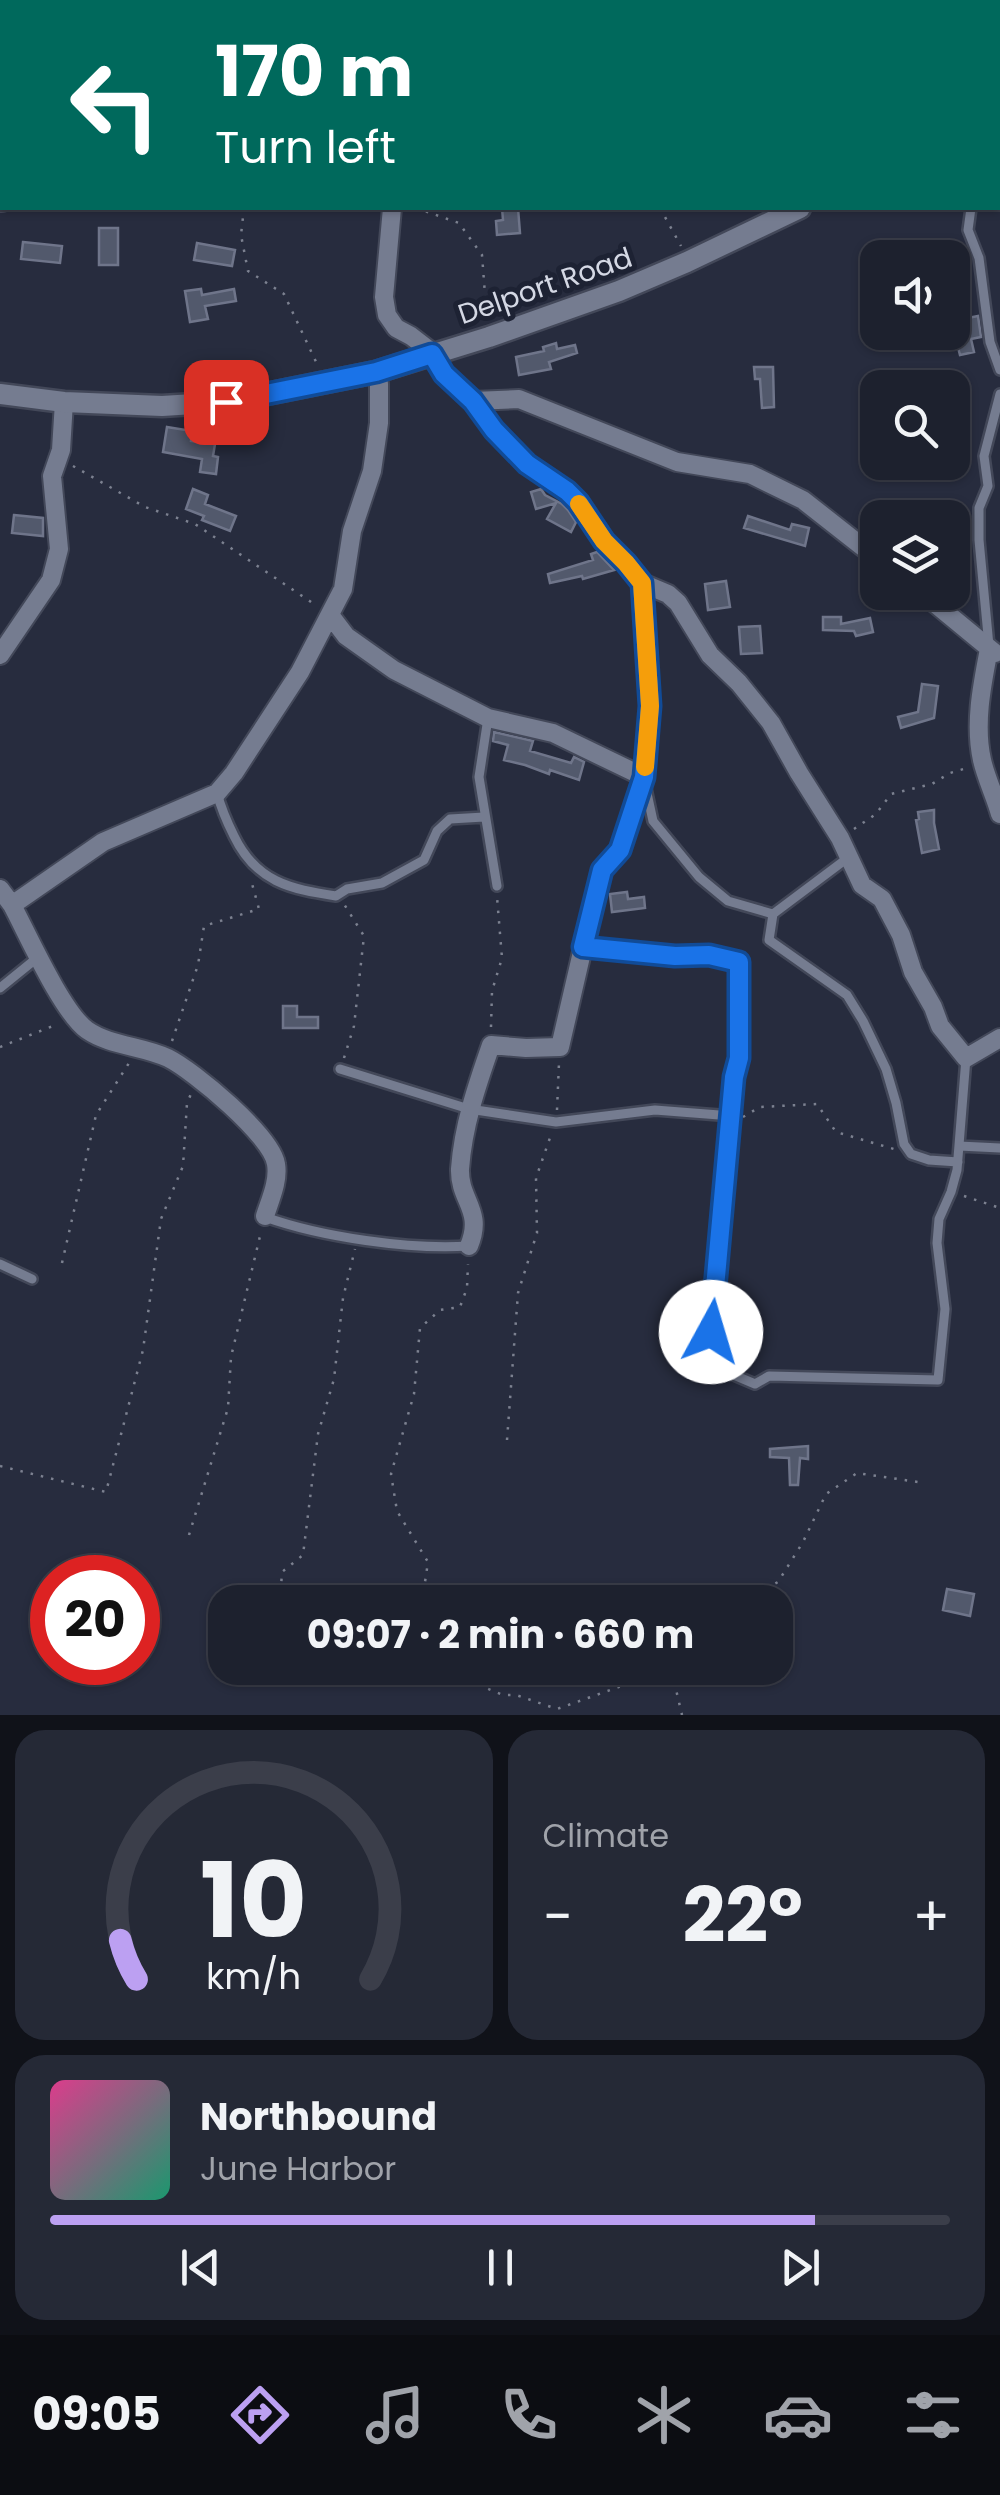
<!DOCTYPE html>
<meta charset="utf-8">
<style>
:root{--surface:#1d212e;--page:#252936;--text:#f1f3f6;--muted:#a0a3aa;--line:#3b3e4a;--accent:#bca0f2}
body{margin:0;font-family:Poppins,sans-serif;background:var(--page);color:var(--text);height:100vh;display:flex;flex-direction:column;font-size:38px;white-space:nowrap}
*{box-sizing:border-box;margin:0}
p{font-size:32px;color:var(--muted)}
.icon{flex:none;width:55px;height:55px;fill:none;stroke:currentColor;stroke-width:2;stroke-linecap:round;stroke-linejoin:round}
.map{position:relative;height:1715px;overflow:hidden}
.sheet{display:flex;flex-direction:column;gap:15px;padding:15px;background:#101219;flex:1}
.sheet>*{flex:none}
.top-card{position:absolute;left:0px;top:0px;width:1000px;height:210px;box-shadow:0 2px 8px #0004,0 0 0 2px var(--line);background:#00695c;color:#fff;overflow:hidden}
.buttons{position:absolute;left:860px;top:240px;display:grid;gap:20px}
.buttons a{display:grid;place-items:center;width:110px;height:110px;border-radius:20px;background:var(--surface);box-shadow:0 2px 8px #0004,0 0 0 2px var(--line);font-size:50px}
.speed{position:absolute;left:30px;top:1555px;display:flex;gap:20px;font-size:50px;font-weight:700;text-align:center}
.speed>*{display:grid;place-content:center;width:130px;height:130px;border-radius:50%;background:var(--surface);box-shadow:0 2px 8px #0004,0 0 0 2px var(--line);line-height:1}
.speed .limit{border:15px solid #d22;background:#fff;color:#111}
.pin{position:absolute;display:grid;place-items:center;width:85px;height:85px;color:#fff;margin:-42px;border-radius:20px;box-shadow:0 5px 15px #0006}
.me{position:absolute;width:110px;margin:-55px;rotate:6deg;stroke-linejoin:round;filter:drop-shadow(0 0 8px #0008)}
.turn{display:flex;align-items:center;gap:35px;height:210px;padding:0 50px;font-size:45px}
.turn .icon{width:130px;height:130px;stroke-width:2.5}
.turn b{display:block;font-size:70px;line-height:85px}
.big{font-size:75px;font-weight:700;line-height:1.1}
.sheet .tile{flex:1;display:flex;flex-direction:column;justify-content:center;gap:15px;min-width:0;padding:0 35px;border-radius:30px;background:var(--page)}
.sheet .dial{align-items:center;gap:0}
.dial svg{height:260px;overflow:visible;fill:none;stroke:var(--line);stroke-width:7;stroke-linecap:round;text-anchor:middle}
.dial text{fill:var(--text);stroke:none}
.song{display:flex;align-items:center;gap:30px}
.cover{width:120px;height:120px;border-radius:15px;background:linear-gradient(135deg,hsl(330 70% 55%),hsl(160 70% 35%))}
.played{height:10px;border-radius:5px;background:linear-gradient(90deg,var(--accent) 85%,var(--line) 85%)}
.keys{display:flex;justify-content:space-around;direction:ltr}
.heat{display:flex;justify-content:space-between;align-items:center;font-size:55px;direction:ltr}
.sheet .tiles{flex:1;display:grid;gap:15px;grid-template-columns:1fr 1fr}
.tile:last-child{grid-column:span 2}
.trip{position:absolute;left:208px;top:1585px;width:585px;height:100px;border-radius:30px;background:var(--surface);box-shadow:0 2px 8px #0004,0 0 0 2px var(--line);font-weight:700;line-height:100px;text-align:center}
.menu{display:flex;height:160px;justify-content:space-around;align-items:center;background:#0c0d12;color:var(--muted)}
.menu .icon{width:70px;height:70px}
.menu .selected{color:var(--accent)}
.menu b{font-size:45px;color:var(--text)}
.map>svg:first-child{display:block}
.building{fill:#52596c;stroke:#6f758a;stroke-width:2.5}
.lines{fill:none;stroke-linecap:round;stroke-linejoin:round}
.service-casing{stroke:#434859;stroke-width:14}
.minor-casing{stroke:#434859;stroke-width:22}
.tertiary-casing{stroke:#434859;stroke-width:25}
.path{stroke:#7c8190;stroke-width:2.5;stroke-dasharray:2.5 8;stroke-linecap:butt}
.service{stroke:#757c90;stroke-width:9}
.minor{stroke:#757c90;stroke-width:18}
.tertiary{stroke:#757c90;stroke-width:20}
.route-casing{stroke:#114b97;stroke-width:25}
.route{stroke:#1a73e8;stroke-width:18}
.slow{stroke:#f59e0b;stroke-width:18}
.labels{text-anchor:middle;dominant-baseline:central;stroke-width:10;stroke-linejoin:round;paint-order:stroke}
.street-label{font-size:28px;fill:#d4d8e4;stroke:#1d2233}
</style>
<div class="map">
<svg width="1000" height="1715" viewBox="0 0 1000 1715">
<rect width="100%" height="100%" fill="#272c3e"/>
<path class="building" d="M502 208H518L520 233 497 235 496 221 503 220Z
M99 228H118V265H99Z
M23 242 62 246 60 263 21 259Z
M197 243 235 250 232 266 194 260Z
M201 289 202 295 234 289 236 301 205 306 208 319 190 322 185 291Z
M978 316 981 337 971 339 974 352 960 355 955 336H952V321Z
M556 343 557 349 575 345 577 353 549 362 551 369 519 375 516 357 544 351 543 347Z
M754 367H773L774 407 762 408 760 379H755Z
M167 427 192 431 191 441 215 444 213 456 218 457 216 474 200 472 202 459 163 452Z
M193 489 208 495 205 504 236 516 230 531 202 520 204 516 186 509Z
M541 489 545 495 562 504 568 510 576 522 571 532 547 519 556 503 536 509 531 492Z
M14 515 43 518V536L12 533Z
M748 516 790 530 792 524 809 528 805 546 744 528Z
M597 552 614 570 583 579 582 576 550 583 548 574 593 560 591 554Z
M726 581 730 607 708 610 705 584Z
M823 617H841V624L870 618 873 632 856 636 854 631 823 630Z
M760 626 762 653 741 654 739 627Z
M922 684 938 686 934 718 901 728 898 717 918 712Z
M494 732 533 741 530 751 571 763 574 757 584 762 579 780 550 770 549 774 525 765 504 760 508 745 493 741Z
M934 810V823L939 849 922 853 916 820 919 819 918 812Z
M627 892 628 899 644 897 645 908 612 912 610 894Z
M283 1006H297V1017H318V1028H283Z
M808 1446V1459L800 1458 798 1485H790L789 1458 770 1457V1449Z
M947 1589 974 1594 970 1616 943 1610Z"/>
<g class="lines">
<g class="service-casing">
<path id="service" d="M934 2 939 0
M998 135 1000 142 998 146
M971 208 968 230 979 258 990 342 1000 370
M989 646 979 540V508L988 486 984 456 1000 394
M488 718 479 777 497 886
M645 784 653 821 699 877 728 901 773 914 769 940 847 995 863 1021 886 1069 896 1103 904 1144 911 1154 929 1160 958 1162
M217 793C221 808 227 822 234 836 256 882 290 889 336 896L347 889 382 883 424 860 437 831 450 819 484 817
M773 914 849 857
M583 947 675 956 709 955 739 962V1058L735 1077 708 1368 722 1370 755 1384 769 1376 938 1380 945 1309 937 1243 939 1219 951 1192 957 1170 966 1058
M0 988 37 958
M340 1069 469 1109 556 1122 655 1110 732 1116
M959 1146 1000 1148
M265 1217C321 1237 410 1250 469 1246
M0 1264 32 1279"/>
</g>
<g class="minor-casing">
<path id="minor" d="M380 0 381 2
M0 202H2
M392 208 384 297 387 315 396 328 411 336 433 353 444 374 473 401 494 430 527 464 567 491 578 502 604 541 626 563 642 583 668 594 678 603 710 655 739 683 771 723 799 773 840 838 862 885 882 899 901 935 913 972 933 1007 940 1026 966 1058 1000 1038
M473 401 519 399 677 462 750 474 803 500 878 559
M921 592 995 653
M330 615 346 636 394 670 488 718 553 733 644 777
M989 649C982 685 974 724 982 760 986 778 995 796 1000 814
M0 655 51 580 59 549 52 476 61 450 64 402
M0 889 12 905C28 935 62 1012 87 1030 110 1046 143 1046 168 1058 194 1071 272 1136 276 1164 279 1181 270 1200 265 1216
M12 905 103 842 217 793 234 773 300 672 343 589 352 531 372 471 379 423V384L376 372
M469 1246C484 1210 459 1201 460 1169 463 1126 477 1085 491 1045L526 1048 560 1047 601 870 620 850 644 777 650 706 642 583"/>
</g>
<g class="tertiary-casing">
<path id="tertiary" d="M996 0 1000 6
M998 111 1000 109
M0 394 64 402 162 406 226 402 376 372 489 337 619 291 687 262 800 208"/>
</g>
<path class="path" d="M66 0 67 2
M244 208 241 235 248 271 284 294 317 364
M416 208 459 223 482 255 487 321
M660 208 681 246
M73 466 145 507 195 524 317 606
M854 829 876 814 891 794 932 784 950 773 967 768
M491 1027 492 991 502 958 497 897
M172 1041 198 965 204 926 259 909 251 880
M0 1047 58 1024
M344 1058 354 1026 364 936 344 904
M557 1110 559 1063
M743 1117 760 1107 817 1104 836 1132 894 1149
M964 1196 1000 1208
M62 1263 96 1115 129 1063
M507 1440 518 1293 537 1233 536 1178 552 1132
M0 1466 106 1492 143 1350 161 1219 183 1166 187 1103 191 1094
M189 1535 228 1408 231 1357 261 1232
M424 1594 474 1586 496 1600 535 1602
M280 1602 282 1572 303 1555 318 1434 334 1379 343 1298 355 1249
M422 1602 428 1562 397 1511 391 1474 414 1394 420 1328 440 1310 460 1307 467 1288 468 1264
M557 1602C578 1586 595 1591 617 1602
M750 1602 769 1587 778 1582 803 1542 826 1494 857 1473 918 1482
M468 1668 474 1683 503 1695H516L557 1709 644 1678 667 1673 672 1668
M668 1674 674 1681 682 1715"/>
<use href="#service" class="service"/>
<use href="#minor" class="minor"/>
<use href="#tertiary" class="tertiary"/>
</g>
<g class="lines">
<g class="route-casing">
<path id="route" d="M226 402 376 372 432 354 444 374 473 401 494 430 527 464 567 491 578 502 604 541 626 563 642 583 650 706 644 777 620 850 602 870 583 947 675 956 709 955 739 962V1058L734 1077 711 1332"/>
</g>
<use href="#route" class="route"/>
<path class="slow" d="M579 504 604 541 626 563 642 583 650 706 645 767"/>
</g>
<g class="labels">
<g class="street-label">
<text transform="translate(545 286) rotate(-19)">Delport Road</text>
</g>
</g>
</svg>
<div class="buttons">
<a><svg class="icon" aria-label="sound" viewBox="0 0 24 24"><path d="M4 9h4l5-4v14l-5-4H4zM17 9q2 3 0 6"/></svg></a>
<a><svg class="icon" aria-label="search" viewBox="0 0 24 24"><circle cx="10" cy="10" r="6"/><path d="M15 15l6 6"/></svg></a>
<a><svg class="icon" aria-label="layers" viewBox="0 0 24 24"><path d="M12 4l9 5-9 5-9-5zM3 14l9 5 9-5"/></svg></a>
</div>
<div class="speed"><div class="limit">20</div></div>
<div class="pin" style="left:226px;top:402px;background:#d93025"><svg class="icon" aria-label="arrive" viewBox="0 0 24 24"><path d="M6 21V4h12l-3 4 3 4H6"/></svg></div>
<svg class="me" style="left:711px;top:1332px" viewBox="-20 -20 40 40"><circle r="19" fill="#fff"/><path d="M0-13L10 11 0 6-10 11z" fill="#1a73e8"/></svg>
<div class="trip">09:07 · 2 min · 660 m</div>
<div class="top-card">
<div class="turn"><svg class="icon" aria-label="left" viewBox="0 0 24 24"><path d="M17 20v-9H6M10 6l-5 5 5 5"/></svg><div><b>170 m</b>Turn left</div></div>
</div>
</div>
<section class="sheet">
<div class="tiles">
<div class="tile dial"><svg viewBox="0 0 100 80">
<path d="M14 69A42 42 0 1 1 86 69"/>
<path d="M14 69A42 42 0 0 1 9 57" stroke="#bca0f2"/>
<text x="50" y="56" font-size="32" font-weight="700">10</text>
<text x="50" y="72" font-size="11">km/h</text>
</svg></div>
<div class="tile"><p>Climate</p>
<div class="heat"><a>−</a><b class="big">22°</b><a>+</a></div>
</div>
<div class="tile">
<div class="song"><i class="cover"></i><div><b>Northbound</b><p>June Harbor</p></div></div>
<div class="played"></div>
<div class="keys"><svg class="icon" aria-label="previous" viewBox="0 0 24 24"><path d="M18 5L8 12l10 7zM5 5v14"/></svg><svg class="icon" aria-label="pause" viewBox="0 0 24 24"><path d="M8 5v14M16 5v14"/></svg><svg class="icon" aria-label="next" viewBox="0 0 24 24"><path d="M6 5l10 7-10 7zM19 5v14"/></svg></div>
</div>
</div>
</section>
<nav class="menu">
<b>09:05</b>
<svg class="icon selected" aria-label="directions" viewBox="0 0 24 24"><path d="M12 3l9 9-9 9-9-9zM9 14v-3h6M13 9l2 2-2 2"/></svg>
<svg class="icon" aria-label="music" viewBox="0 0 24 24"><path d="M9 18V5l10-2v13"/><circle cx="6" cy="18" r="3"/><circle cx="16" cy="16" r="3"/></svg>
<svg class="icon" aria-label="phone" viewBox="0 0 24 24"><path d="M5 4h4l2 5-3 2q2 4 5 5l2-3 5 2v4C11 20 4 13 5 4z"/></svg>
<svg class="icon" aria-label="climate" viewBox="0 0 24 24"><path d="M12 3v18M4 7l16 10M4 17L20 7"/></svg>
<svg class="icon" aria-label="car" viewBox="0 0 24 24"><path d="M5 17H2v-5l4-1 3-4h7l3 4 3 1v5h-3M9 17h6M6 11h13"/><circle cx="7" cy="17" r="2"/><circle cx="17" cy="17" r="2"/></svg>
<svg class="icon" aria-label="filters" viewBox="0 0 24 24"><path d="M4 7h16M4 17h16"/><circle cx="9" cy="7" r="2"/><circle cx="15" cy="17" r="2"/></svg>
</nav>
